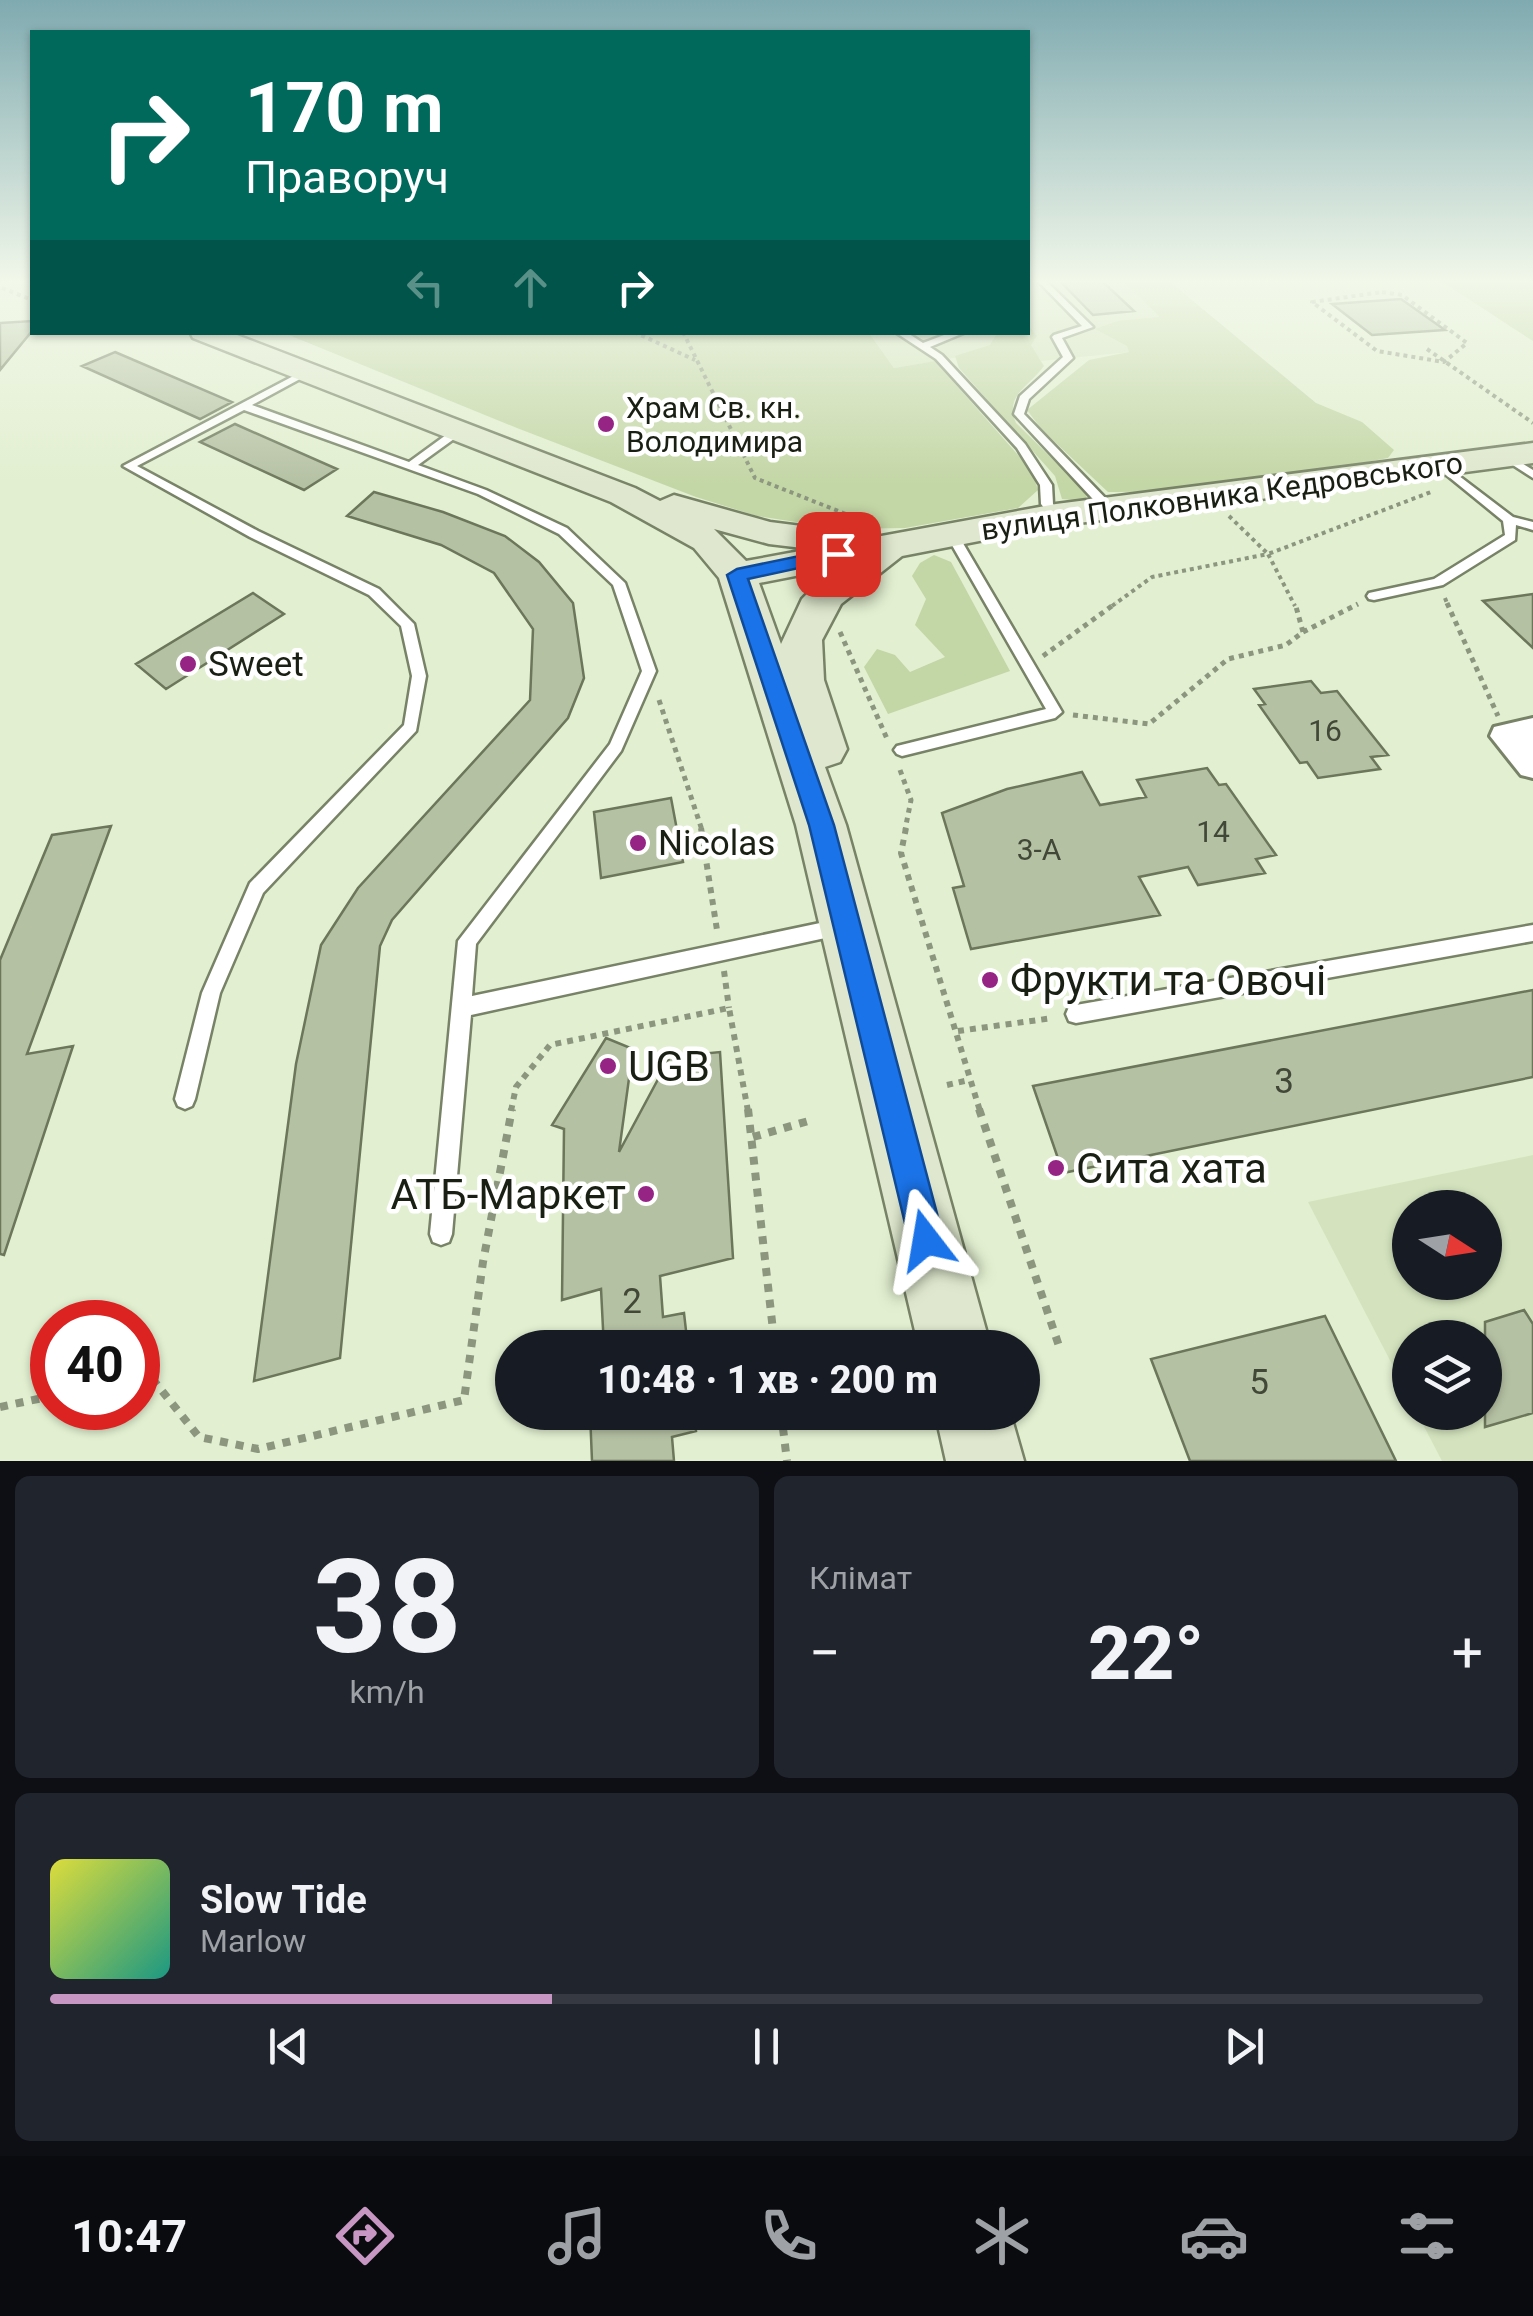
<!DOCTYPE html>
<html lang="uk">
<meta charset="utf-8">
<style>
:root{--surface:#171b24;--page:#20242c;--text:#f1f3f6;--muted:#9ea1a6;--line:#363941;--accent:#c896c3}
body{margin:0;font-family:Roboto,sans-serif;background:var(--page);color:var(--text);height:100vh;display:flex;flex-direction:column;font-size:38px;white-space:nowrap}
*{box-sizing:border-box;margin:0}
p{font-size:32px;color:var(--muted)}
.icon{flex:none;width:55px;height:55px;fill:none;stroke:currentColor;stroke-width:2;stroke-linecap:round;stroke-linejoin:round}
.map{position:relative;height:1461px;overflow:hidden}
.sheet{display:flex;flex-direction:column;gap:15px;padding:15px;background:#0d0f14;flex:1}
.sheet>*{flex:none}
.hud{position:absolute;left:30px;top:30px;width:1000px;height:305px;border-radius:0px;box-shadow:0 2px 8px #0004;background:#00695c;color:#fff;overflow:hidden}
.needle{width:65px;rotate:102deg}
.tools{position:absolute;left:1392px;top:1190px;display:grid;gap:20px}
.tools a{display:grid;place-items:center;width:110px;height:110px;border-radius:50%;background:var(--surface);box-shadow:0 2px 8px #0004;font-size:50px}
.speed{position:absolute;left:30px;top:1300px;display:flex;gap:20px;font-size:50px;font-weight:700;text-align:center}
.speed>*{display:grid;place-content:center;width:130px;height:130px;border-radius:50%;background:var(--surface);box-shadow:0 2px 8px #0004;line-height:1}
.speed .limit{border:15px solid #d22;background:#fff;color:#111}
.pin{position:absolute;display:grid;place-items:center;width:85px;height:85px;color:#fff;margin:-42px;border-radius:20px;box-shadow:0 5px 15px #0006}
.me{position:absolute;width:110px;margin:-55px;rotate:346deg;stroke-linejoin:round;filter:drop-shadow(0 0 8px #0008)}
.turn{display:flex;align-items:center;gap:35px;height:210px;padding:0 50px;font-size:45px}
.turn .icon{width:130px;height:130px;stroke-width:2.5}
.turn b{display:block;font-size:70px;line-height:85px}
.lanes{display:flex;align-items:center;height:95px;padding:0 50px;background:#0003;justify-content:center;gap:50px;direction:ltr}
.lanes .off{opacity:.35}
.big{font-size:75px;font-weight:800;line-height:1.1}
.sheet .tile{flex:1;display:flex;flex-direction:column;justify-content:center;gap:15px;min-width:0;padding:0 35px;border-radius:15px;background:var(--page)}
.sheet .dial{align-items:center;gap:0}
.dial b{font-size:130px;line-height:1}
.song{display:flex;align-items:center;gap:30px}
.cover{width:120px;height:120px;border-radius:15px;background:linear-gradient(135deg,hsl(60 70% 55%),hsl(170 70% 35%))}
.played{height:10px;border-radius:5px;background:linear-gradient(90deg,var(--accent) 35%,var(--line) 35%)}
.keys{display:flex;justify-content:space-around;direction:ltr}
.heat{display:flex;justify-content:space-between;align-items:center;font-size:55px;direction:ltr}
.sheet .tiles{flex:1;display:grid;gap:15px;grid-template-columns:1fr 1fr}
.tile:last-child{grid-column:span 2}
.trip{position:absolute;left:495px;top:1330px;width:545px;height:100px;border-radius:50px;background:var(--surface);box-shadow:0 2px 8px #0004;font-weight:800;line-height:100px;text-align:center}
.tab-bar{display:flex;height:160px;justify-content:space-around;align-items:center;background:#090b0e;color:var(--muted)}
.tab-bar .icon{width:70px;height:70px}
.tab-bar .active{color:var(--accent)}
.tab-bar b{font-size:45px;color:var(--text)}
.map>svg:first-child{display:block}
.built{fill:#d4e3be;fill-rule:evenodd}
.green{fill:#c3d6a5}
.building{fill:#b5c1a3;stroke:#6b765a;stroke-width:2.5}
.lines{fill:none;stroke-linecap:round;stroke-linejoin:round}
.lane-casing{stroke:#778266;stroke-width:5}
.street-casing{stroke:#778266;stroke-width:6}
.secondary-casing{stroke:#778266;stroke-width:5}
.path-far3{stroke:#8c967f;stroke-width:4;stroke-dasharray:4 4;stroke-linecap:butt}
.path-far2{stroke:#8c967f;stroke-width:5;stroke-dasharray:5 5;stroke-linecap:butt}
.path-far1{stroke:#8c967f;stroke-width:6;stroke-dasharray:6 6;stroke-linecap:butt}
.path{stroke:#8c967f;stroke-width:8;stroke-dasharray:8 8;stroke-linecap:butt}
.lane{fill:#fff;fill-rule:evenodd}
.street{fill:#fff;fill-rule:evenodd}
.secondary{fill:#dfe8ce;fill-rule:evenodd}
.route{fill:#1a73e8;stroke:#114b97;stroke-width:2.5}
.poi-dot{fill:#952484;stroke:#fff;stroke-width:4}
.labels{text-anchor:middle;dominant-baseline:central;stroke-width:9;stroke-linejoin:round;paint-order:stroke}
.far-poi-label{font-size:30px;fill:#1a1f13;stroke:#fff;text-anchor:start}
.far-street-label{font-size:30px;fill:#1a1f13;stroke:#fff}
.number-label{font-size:30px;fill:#414837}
.poi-label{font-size:35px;fill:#1a1f13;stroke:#fff;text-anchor:start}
.near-number-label{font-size:35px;fill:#414837}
.near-poi-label{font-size:42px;fill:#1a1f13;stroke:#fff;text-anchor:start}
</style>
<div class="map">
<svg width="1533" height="1461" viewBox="0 0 1533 1461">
<rect width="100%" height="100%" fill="#e2efd0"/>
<path class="built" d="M1028 281H1123L1162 318 1130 352 1041 361 1030 345 894 368 869 333 1028 332Z
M1533 1155V1461H1442L1417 1413 1485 1412V1338H1410V1399L1308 1202ZM1410 1208H1485V1282H1410Z"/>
<path class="green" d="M1123 281H1169L1316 403 1362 422 1394 450 1388 458C1296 475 1201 493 1108 492L1042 430 1027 410 1089 360 1129 352 1127 346 1095 329 1118 321 1160 317Z
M1440 281H1533V341L1444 283Z
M1028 325 1037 336 1031 345 1044 366C1029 387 1004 395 1016 423L1084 490 1087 495 1085 501 1062 499 1055 476 959 368 955 356 990 345 997 333 1028 332Z
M284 333H869L894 368 935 361 1032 471 1038 490 1018 508 905 528 841 529 757 516 696 497 517 428Z
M934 555 951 562 1010 671 888 714 864 667 877 649 895 655 910 672 945 657 915 625 926 599 912 576 920 563Z"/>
<path class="building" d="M1059 280H1101L1134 311 1093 315Z
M1401 299 1445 330 1372 335 1332 304Z
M32 321V331L0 370V323Z
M115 352 232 402 200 419 82 366Z
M235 424 337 469 304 490 200 442Z
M374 492 443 512 505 536 539 562 573 603 584 678 568 718 392 920 380 946 340 1358 254 1381 296 1064 321 945 358 888 530 700 533 629 494 573 441 545 347 516Z
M253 593 284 614 166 689 136 664Z
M1533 594V648L1483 601Z
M1311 681 1321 693 1337 691 1388 755 1371 757 1380 769 1318 778 1307 762 1300 763 1259 705 1265 704 1254 689Z
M1207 768 1219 785 1226 784 1276 855 1256 859 1265 873 1198 885 1188 867 1139 877 1160 915 971 949 953 888 964 886 942 813 1007 789 1082 772 1100 805 1146 797 1137 780Z
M671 798 683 862 601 878 594 812Z
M111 826 27 1054 73 1046 4 1255 0 1254V960L52 835Z
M1533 990V1077L1063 1173 1033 1086Z
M606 1038 633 1049 619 1152 670 1057 720 1052 733 1258 660 1276 663 1317 684 1313 688 1348H604L601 1289 562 1300 564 1129 552 1125Z
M1524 1310 1533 1324V1413L1485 1427V1322Z
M1325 1316 1396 1461H1190L1151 1359Z
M590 1412H694L696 1431 672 1437 674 1461H592Z"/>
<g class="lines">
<g class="lane-casing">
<path id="lane" d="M1038 281H1046L1093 327 1062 338 1073 358 1029 399 1024 414 1112 505V511H1104L1014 414 1020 396 1063 357 1052 337 1054 335 1082 326Z
M895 332H906L923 343 952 332H966L930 347 942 355 1025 444 1052 485 1053 504 1062 515 1060 518H1052L1041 504 1040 485 1017 448 936 359Z
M303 371 311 373 252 405 409 462 457 427H465V431L418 465 486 490 567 528 625 583 656 671 621 751 476 944 472 996 839 919 845 921 848 927 845 933 839 935 471 1015 452 1234 449 1242 441 1245 433 1242 430 1234 458 941 610 744 642 671 613 585 559 534 478 494 244 410 137 466 258 531 379 589 414 624 426 676 416 731 263 893 220 993 195 1099 192 1106 185 1109 178 1106 175 1099 202 993 250 883 404 725 412 676 401 626 369 595 250 537 123 466Z
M1509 455 1533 470V478L1505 460 1503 458Z
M1442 463 1513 517 1533 522V530L1516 525 1515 540 1443 585 1374 600 1369 599 1367 596 1369 593 1434 579 1505 535 1503 521 1438 468 1436 466Z
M951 529 957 533 1062 712 1055 718 902 756 897 754 894 750 897 746 1046 709 945 533Z
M1533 925V941L1076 1023 1069 1021 1066 1014 1069 1007 1076 1005Z"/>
</g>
<g class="street-casing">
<path id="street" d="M1533 718V778L1521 775 1490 736 1494 727Z"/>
</g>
<g class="secondary-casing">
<path id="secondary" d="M190 332H229L635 488 660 501 674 495 770 522 849 532 854 541 1056 504 1533 443V463L1056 526 902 556 841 604 822 640 824 680 847 749 840 762 825 767 846 825 991 1348H919L796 825 719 578 694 548 611 502 193 338ZM714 529 769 544 811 549 746 561ZM831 569 802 599 781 644 759 583Z
M935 1412H1010L1024 1461H946Z"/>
</g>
<path class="path-far3" d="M2 288 32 300
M1382 292 1402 295 1467 343 1444 362 1377 351 1312 302Z
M634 332 695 360
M683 332 755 478 871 524
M1427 349 1533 423
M1229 516 1268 554 1431 492
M1445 598 1448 606
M1112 606 1152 577 1268 554 1295 606"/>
<path class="path-far2" d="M1447 603 1498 716
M840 632 888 741
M1303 632 1358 604
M1043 656 1116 603
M659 700 702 830
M1073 715 1149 724 1228 659 1286 645 1303 632 1295 603
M900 770 911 800 905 830"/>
<path class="path-far1" d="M701 828 717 930
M906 828 901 853 980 1111
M724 971 729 1008
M958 1031 1053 1018
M947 1085 969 1080
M511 1111 516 1087 550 1045 729 1008 748 1111"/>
<path class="path" d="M748 1109 775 1348
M979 1109 1060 1349
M753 1137 812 1120
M138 1379 150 1376 199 1437 258 1449 464 1400 483 1262 512 1109
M0 1407 52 1396
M781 1412 787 1461"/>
<use href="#lane" class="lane"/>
<use href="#street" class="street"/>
<use href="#secondary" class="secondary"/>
</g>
<linearGradient id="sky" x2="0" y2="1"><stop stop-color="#7faab0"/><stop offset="0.58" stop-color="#f2f8ea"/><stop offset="1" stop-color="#f2f8ea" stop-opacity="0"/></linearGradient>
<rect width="1533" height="485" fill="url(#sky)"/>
<path class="route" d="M838 548 848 554 845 558 748 579 834 825 944 1240 939 1253 926 1258 914 1253 909 1240 809 825 727 575 737 569Z"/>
<g class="poi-dot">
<circle cx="606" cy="424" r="10"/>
<circle cx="188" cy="664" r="10"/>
<circle cx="638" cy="843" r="10"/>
<circle cx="990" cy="980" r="10"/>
<circle cx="608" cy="1066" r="10"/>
<circle cx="1056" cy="1168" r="10"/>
<circle cx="646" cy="1194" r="10"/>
</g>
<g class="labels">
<g class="far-poi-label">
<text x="626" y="407">Храм Св. кн.<tspan x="626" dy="34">Володимира</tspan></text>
</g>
<g class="far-street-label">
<text transform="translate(1222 496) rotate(-8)">вулиця Полковника Кедровського</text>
</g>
<g class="number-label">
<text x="1325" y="730">16</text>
<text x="1213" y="831">14</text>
<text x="1039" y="849">3-А</text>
</g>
<g class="poi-label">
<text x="208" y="664">Sweet</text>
<text x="658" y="843">Nicolas</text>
</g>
<g class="near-number-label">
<text x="1284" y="1081">3</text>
<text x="632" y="1301">2</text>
<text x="1259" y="1382">5</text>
</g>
<g class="near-poi-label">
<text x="1010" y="980">Фрукти та Овочі</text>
<text x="628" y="1066">UGB</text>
<text x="1076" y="1168">Сита хата</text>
<text x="626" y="1194" text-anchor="end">АТБ-Маркет</text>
</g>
</g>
</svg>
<div class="tools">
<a><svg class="needle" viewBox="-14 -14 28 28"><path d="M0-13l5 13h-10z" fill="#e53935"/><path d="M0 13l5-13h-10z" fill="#9ea1a6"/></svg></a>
<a><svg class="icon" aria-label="layers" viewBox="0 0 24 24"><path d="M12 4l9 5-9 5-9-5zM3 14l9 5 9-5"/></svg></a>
</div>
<div class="speed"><div class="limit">40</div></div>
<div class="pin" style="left:838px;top:554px;background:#d93025"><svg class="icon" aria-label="arrive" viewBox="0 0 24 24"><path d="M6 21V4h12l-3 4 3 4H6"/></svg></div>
<svg class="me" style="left:926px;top:1240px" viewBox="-20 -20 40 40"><path d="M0-17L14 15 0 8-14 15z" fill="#1a73e8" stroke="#fff" stroke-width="4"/></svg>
<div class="trip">10:48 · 1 хв · 200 m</div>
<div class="hud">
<div class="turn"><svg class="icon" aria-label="right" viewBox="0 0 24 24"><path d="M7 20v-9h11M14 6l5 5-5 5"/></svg><div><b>170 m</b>Праворуч</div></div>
<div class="lanes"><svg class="icon off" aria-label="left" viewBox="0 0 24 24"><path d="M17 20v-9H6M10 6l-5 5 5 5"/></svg><svg class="icon off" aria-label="ahead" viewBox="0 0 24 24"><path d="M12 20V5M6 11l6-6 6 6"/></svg><svg class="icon" aria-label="right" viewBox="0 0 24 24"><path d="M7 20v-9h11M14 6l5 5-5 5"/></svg></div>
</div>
</div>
<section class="sheet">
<div class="tiles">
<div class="tile dial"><b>38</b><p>km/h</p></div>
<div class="tile"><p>Клімат</p>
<div class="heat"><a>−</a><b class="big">22°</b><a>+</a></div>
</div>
<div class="tile">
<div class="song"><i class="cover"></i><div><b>Slow Tide</b><p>Marlow</p></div></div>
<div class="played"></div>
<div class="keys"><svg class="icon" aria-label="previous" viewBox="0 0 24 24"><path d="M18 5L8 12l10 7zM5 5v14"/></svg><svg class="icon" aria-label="pause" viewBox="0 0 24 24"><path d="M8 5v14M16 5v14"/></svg><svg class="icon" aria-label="next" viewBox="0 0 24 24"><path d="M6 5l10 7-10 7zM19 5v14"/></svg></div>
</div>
</div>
</section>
<nav class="tab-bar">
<b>10:47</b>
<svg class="icon active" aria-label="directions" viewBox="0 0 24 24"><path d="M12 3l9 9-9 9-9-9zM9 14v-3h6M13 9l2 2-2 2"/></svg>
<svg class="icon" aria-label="music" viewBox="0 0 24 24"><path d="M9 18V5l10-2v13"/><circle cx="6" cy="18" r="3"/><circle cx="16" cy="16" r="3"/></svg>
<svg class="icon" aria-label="phone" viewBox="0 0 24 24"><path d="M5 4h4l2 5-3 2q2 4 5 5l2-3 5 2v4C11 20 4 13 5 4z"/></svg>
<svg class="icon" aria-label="climate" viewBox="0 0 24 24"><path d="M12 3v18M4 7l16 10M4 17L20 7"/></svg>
<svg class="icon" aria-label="car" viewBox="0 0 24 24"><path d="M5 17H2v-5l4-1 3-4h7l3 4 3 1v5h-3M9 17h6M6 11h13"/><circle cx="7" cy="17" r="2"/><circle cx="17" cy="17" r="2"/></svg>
<svg class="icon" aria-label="filters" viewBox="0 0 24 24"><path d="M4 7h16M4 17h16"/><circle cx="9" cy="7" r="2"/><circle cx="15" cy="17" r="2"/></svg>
</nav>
